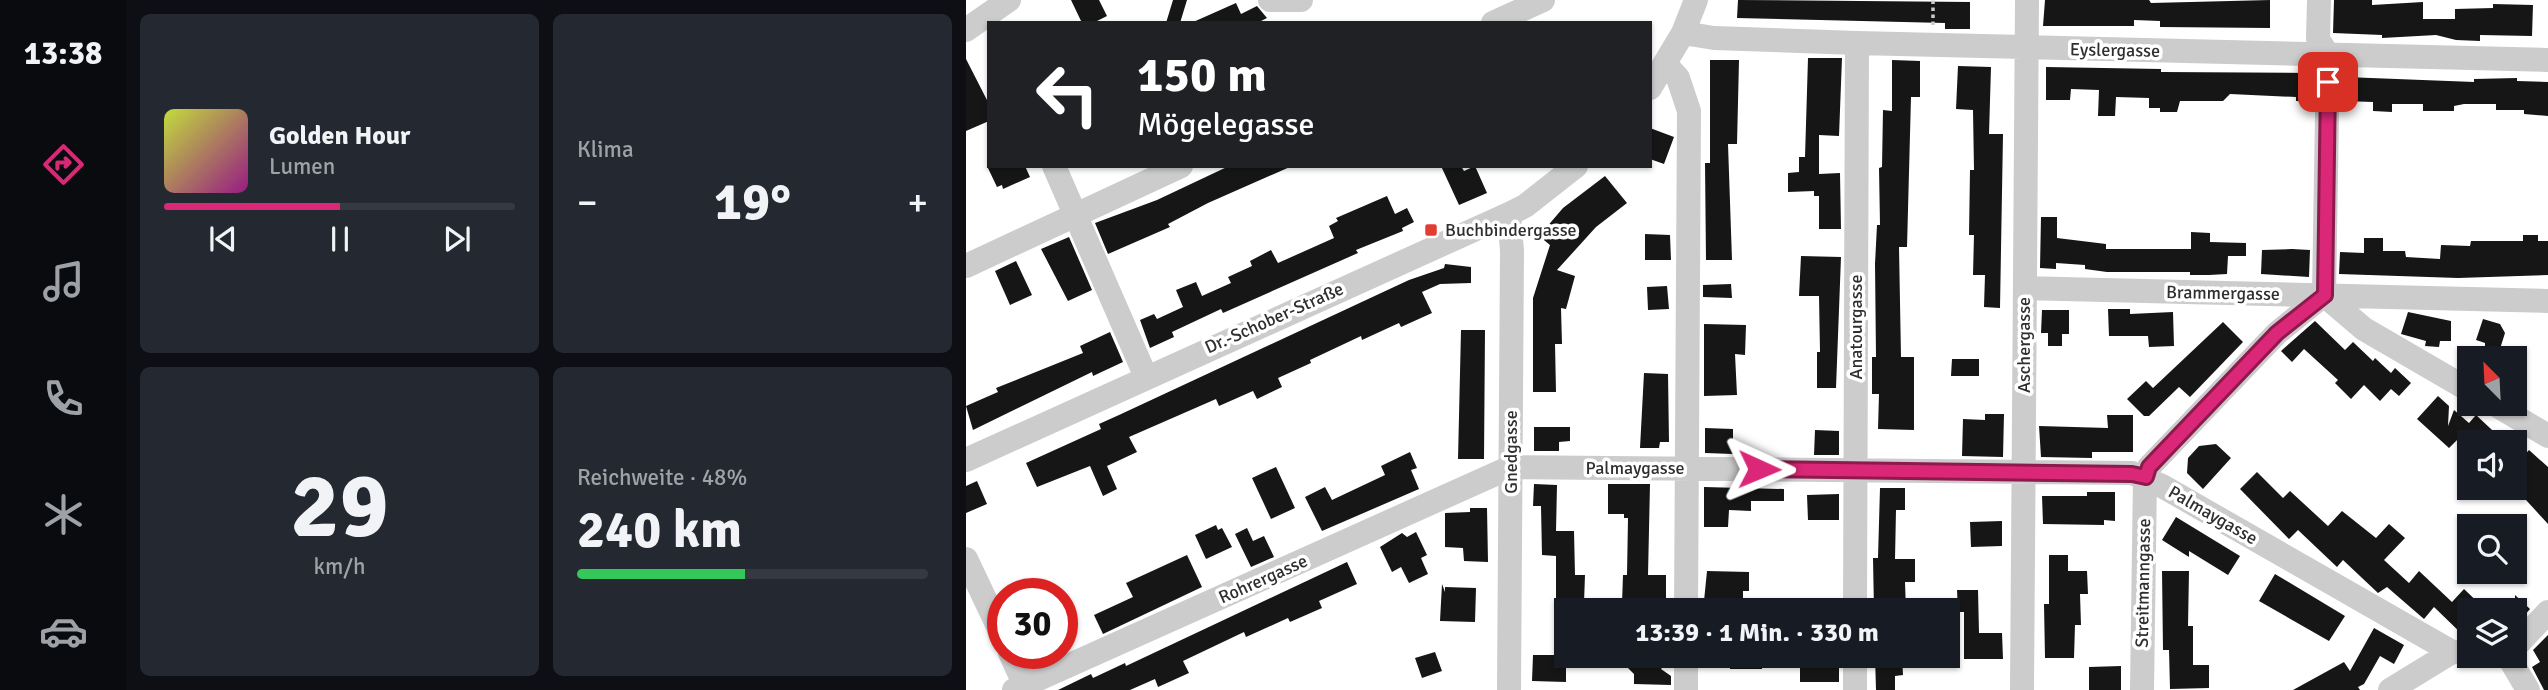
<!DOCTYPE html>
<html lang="de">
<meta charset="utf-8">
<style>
:root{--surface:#171b24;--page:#242831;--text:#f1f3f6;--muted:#9ea1a6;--line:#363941;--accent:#db2777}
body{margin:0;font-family:Signika,sans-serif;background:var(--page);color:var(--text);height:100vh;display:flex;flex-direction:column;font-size:26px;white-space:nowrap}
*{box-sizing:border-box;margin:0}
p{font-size:23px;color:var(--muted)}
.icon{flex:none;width:38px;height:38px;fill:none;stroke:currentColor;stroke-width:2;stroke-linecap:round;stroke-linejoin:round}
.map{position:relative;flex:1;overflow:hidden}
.sheet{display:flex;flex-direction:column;gap:14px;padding:14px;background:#0d0f14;width:840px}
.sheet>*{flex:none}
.hud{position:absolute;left:21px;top:21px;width:665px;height:147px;border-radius:0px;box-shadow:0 2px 5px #0004;background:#202124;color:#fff;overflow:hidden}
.needle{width:46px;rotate:336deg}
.fabs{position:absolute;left:1491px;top:346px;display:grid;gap:14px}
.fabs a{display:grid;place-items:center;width:70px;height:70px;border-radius:0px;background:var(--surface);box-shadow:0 2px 5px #0004;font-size:35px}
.speed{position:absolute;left:21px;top:578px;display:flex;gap:14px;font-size:35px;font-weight:700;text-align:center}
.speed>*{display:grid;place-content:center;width:91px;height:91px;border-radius:50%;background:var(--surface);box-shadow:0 2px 5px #0004;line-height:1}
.speed .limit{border:10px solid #d22;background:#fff;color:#111}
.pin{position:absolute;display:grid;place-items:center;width:60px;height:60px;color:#fff;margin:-30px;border-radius:14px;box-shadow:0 4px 10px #0006}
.me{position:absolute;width:77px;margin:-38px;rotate:91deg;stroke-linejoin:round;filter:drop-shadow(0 0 5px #0008)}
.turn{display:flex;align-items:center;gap:24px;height:147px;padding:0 35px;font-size:32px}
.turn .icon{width:91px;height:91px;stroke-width:2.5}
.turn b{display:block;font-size:49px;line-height:60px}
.big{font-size:52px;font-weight:700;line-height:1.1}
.sheet .tile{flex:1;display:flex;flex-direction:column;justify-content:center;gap:10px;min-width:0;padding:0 24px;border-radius:10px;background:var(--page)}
.sheet .dial{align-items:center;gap:0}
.dial b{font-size:91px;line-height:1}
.song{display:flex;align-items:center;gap:21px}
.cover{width:84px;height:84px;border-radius:10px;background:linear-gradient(135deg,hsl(70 70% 55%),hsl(310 70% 35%))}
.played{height:7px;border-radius:4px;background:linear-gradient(90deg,var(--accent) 50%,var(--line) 50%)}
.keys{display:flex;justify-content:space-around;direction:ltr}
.heat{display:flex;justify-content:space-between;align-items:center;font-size:38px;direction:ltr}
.charge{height:10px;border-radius:5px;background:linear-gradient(90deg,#34c759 48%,var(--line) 0)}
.sheet .tiles{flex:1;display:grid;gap:14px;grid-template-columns:repeat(2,1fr)}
.trip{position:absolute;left:588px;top:598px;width:406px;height:70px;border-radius:0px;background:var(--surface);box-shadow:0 2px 5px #0004;font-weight:700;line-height:70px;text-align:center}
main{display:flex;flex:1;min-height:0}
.tab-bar{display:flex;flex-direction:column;width:126px;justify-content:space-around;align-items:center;background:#090b0e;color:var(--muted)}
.tab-bar .icon{width:49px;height:49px}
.tab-bar .on{color:var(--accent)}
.tab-bar b{font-size:32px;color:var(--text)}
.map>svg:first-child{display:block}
.building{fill:#161616}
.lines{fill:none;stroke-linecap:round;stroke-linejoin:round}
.path{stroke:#ccc;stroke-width:3.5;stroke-dasharray:3.5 3.5;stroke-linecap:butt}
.minor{stroke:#ccc;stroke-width:24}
.route-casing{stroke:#8e194d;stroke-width:18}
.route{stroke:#db2777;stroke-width:12}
.poi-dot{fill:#e33d33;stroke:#fff;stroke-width:2.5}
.labels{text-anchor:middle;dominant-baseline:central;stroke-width:7;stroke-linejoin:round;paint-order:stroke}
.street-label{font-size:18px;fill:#2f2f2f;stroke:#fff}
.poi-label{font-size:18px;fill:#2f2f2f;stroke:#fff;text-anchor:start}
</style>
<main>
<nav class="tab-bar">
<b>13:38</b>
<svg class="icon on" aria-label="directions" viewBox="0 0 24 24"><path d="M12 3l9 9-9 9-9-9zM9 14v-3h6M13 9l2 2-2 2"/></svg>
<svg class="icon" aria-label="music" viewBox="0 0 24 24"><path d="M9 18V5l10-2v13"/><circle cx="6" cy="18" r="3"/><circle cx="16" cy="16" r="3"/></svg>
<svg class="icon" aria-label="phone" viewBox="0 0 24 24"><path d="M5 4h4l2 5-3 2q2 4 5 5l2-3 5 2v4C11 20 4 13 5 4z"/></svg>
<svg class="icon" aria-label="climate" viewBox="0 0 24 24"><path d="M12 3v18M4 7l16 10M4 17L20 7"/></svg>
<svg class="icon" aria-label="car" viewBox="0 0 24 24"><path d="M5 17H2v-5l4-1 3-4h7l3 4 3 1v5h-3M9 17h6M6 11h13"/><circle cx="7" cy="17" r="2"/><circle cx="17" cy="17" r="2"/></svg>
</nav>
<section class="sheet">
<div class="tiles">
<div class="tile">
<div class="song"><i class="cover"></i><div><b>Golden Hour</b><p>Lumen</p></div></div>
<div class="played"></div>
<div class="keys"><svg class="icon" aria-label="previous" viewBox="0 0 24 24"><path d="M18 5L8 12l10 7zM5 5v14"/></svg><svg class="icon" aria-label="pause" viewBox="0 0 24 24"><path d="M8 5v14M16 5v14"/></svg><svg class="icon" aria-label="next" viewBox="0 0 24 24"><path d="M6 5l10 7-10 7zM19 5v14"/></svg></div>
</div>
<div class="tile"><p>Klima</p>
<div class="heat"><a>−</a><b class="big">19°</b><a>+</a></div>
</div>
<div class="tile dial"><b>29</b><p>km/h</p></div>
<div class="tile"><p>Reichweite · 48%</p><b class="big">240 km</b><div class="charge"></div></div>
</div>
</section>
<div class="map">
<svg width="1582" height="690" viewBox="0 0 1582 690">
<rect width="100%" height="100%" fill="#fff"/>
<path class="building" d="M105 0H133L141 16 127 23H116Z
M207 0H221L214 23H200Z
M772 0 1004 2V29H979V23L771 18Z
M1079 0H1183L1185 3 1304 0V28L1194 27V21L1168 20V26H1077Z
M1368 0H1406V5L1457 2V19H1489V9L1527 8V4L1567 5 1566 36 1514 35V41L1490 40 1470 35 1416 38V35L1367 33Z
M270 3 275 14 291 6 301 18 291 23H225Z
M842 58H876L873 136 853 135V174L874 173 875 229H853V196H848V191L822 192V173L833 172V157H839Z
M0 59 23 104V121L0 131Z
M744 60H773L771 144H762L766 260H740L739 163H744Z
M926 60 954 61V97H945L941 247H933L935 357H948V430L912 429 913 394H906V357H910L909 264 911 225H914L913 168 916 167 917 110 926 111Z
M992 66 1025 67 1023 134H1037L1034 308 1018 307 1019 275H1007L1008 235H1003L1004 170H1008L1007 110 990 109Z
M1080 67 1195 69V72L1347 73 1346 101H1330V97L1264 94 1257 101H1214L1211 112H1194V108H1183V98L1150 97 1149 116H1132L1133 90 1105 89 1104 100H1080Z
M1379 77 1508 82V79L1551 78V81L1582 82V116L1558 114V110H1530V104H1498L1488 106V111H1457V104H1426V112L1407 111V102L1378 101Z
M684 128 708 137 698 164 684 159Z
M21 166H59L64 177 37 189 36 185 31 187Z
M263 166H326L242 203 202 224 204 227 142 254 129 223 191 200Z
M475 166H495L498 171 509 166 521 193 493 205Z
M639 176 661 203 630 227 591 270 609 276 600 309 595 308 596 344H589L590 392H567V298L584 245 573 236 597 208Z
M421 196 429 214 441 208 448 222 436 228 437 231 390 250 392 253 257 313 255 309 206 332 208 337 184 348 174 320 188 314 191 319 217 307 210 290 230 282 236 296 265 283 262 277 286 266 284 261 305 250 312 263 368 238 363 226 372 221 370 218Z
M1075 217H1091V238L1140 244V249H1225V232L1244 233V242L1280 243V256H1262L1261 274 1243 275H1224V272H1141L1119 269V265L1090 263V269L1074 268Z
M679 234 704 235 705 260H679Z
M1557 235H1572V241H1582V275L1492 278 1373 274 1374 252 1398 253V238H1417V251H1439L1440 257 1474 259 1475 245 1504 246 1505 241H1557Z
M103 237 126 290 102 301 75 249Z
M1326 249 1344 250 1343 277 1295 274 1296 250Z
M835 256 875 257 870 388H851V352H854L853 296H833Z
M50 261 66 295 44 305 29 271Z
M479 264 505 267V283L474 284 456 292 466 313 435 327 433 323 396 340 395 336 344 360 345 363 312 378 316 387 291 399 287 391 253 406 250 399 163 437 171 452 141 466 151 489 137 496 124 466 71 487 60 463 135 429 133 424 153 415 443 280 478 268Z
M765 284 766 298 737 297V285Z
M701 286 703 309 682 310 681 287Z
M1142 309H1164V314L1207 312 1208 346 1183 347 1182 336H1143Z
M1076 310H1103V334H1096V346H1082V333H1075Z
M1442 312 1485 321V341H1474L1473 347 1459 346 1460 341 1435 334Z
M1517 319 1534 324 1539 333 1533 352 1519 349V343L1510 340Z
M1349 321 1379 350 1387 342 1407 361 1409 358 1425 373 1429 368 1445 383 1433 396 1425 389 1414 401 1398 385 1385 399 1369 383 1372 380 1338 349 1326 362 1315 351Z
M1257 322 1277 342 1224 397 1213 387 1183 416H1178L1161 399 1180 381 1187 388Z
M738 324 780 325 779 355 769 354 771 395 738 396Z
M495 330H519L518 459H492Z
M144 332 157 362 127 376 126 372 7 430 0 406 32 392 30 388 117 353 114 346Z
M986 359H1013V376H985Z
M678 373 702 374 703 442H694L693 448H674Z
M1472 396 1483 406 1482 426 1488 410 1503 423 1510 415 1540 443H1503V450L1492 439 1483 448 1451 419Z
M1019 414H1038L1037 457 996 456 997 419 1019 420Z
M1141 415H1167V452H1126V458L1075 457 1073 426 1142 428Z
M568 427H604V441L593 442V451H568Z
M739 428 767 429V454L739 453Z
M849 430 873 431V455H848Z
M1250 444 1265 458 1237 489 1221 473 1222 458 1233 446Z
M1563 450 1582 467V524L1549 488V465Z
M444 452 451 468 445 470 453 489 356 531 339 497 359 487 366 500 419 475 415 466Z
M310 467 329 508 305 519 286 478Z
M1291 472 1317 498 1324 491 1362 526 1376 511 1410 538 1423 524 1439 538 1418 560 1443 583 1453 571 1486 602 1498 589 1521 611H1503V637H1499L1468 607 1458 619 1421 587 1412 593 1377 560 1371 567 1332 530 1323 539 1274 489Z
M11 481 21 504 0 513V486Z
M568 484 591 485 590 531H608L609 575H619L618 603H590V556L576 555 575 506H567Z
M642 484H684L682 575H700V611H686L685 605 656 604 657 575H661L662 518H658V514H642Z
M738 487 818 489V501H785V511L763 510 762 527H738Z
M914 488H939V510H930L929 559H949V582H939L940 611H908L907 558H912Z
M1121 492H1149V521L1138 520V525L1077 524 1076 496H1121Z
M873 494V520H842L841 495Z
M504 508H521L522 562 498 561 497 548 479 547V513L504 512Z
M1210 517 1274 556 1262 575 1223 551V557L1196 540Z
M1036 521V546L1005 547 1004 522Z
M250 525 252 530 256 528 266 547 240 559 229 535Z
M281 528 287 541 298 536 308 557 285 567 269 534Z
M450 532 461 555 455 558 462 574 443 583 435 567 426 572 414 547 436 533 441 537Z
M221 555 236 587 137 634 128 615 167 597 160 583Z
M1083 555H1102V571H1121L1122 594H1114L1115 625H1109L1108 658H1079L1078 604H1083Z
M381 562 391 584 353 601 356 608 324 622 322 618 280 637 278 632 217 661 223 673 192 687 189 679 164 690H92L125 674 127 678 159 663 160 666Z
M741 571 783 572V591H777V611H737Z
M1196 571H1223L1222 626H1227V665H1243V688L1204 689 1203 650H1197Z
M1309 574 1379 616 1363 641 1293 601Z
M476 584 479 592V587L510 588 509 622 474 621Z
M991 590H1012L1013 633H1036L1037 659H998V612H992Z
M1549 595 1564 609 1549 626Z
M1408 628 1438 645 1428 664 1414 656 1398 684 1392 687 1394 690H1327L1378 662 1384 671Z
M1582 635V690H1578L1566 667 1574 662 1567 650Z
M469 652 476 671 456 678 449 658Z
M567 655H600V682L566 681Z
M669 656H705L695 669 705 676V685L668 684V674L661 667Z
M764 656H796V669H764Z
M834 656H873V682H834Z
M909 656H936L937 675 929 676V690H910Z
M1155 666V690H1123V667Z"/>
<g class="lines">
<path class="path" d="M967 25V0"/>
<path class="minor" d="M304 0H335
M527 23 577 0
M0 30 43 0
M717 33 748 38 891 43 1582 60
M700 65 712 78 723 111 720 611
M684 88 717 33 730 0
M88 166 180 377
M543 214 546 251 543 690
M0 266 215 166
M1059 288 1582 301
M1358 295 1398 329 1503 390
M1528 404 1582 436
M0 460 543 214 559 206 610 166
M0 559 37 637
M889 611 891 43
M1549 647 1582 612
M44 653 61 690
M1542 656 1562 690
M48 690 545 467 1166 473 1196 486 1486 652H1503
M720 690V656
M889 690V656
M1056 690 1061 0
M1176 690 1179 477 1183 467 1311 333 1358 295 1362 55 1352 39 1353 0
M1424 690 1486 652"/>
</g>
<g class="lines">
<g class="route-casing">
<path id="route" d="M793 469 1166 474 1180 477 1183 467 1311 333 1359 295 1362 82"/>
</g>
<use href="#route" class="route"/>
</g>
<rect class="poi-dot" x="458" y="223" width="14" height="14" rx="3.5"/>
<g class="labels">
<g class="street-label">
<text transform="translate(1149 50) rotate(1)">Eyslergasse</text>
<text transform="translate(1257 293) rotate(1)">Brammergasse</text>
<text transform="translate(308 318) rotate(-24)">Dr.-Schober-Straße</text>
<text transform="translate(890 327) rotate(-90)">Anatourgasse</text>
<text transform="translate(1058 345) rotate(-90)">Aschergasse</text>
<text transform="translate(545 452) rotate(-90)">Gnedgasse</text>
<text x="669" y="468">Palmaygasse</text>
<text transform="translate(1247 515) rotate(30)">Palmaygasse</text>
<text transform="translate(297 579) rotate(-24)">Rohrergasse</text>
<text transform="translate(1177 583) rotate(-89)">Streitmanngasse</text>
</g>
<g class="poi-label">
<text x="479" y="230">Buchbindergasse</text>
</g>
</g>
</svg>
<div class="fabs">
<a><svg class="needle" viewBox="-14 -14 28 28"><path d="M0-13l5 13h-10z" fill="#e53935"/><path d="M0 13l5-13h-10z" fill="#9ea1a6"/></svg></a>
<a><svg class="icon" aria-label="sound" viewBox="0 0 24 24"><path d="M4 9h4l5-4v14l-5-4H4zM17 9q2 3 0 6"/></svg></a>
<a><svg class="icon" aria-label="search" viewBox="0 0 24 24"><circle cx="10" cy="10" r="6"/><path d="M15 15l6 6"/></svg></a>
<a><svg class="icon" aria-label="layers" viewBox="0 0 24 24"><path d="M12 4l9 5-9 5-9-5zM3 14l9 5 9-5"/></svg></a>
</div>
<div class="speed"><div class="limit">30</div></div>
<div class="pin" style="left:1362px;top:82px;background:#d93025"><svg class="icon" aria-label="arrive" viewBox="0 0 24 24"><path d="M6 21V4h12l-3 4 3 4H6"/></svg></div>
<svg class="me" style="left:793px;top:469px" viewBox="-20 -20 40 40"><path d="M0-17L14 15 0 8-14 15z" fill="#db2777" stroke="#fff" stroke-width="4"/></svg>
<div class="trip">13:39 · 1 Min. · 330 m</div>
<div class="hud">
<div class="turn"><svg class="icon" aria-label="left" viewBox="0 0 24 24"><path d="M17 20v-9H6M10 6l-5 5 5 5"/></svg><div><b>150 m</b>Mögelegasse</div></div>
</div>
</div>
</main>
